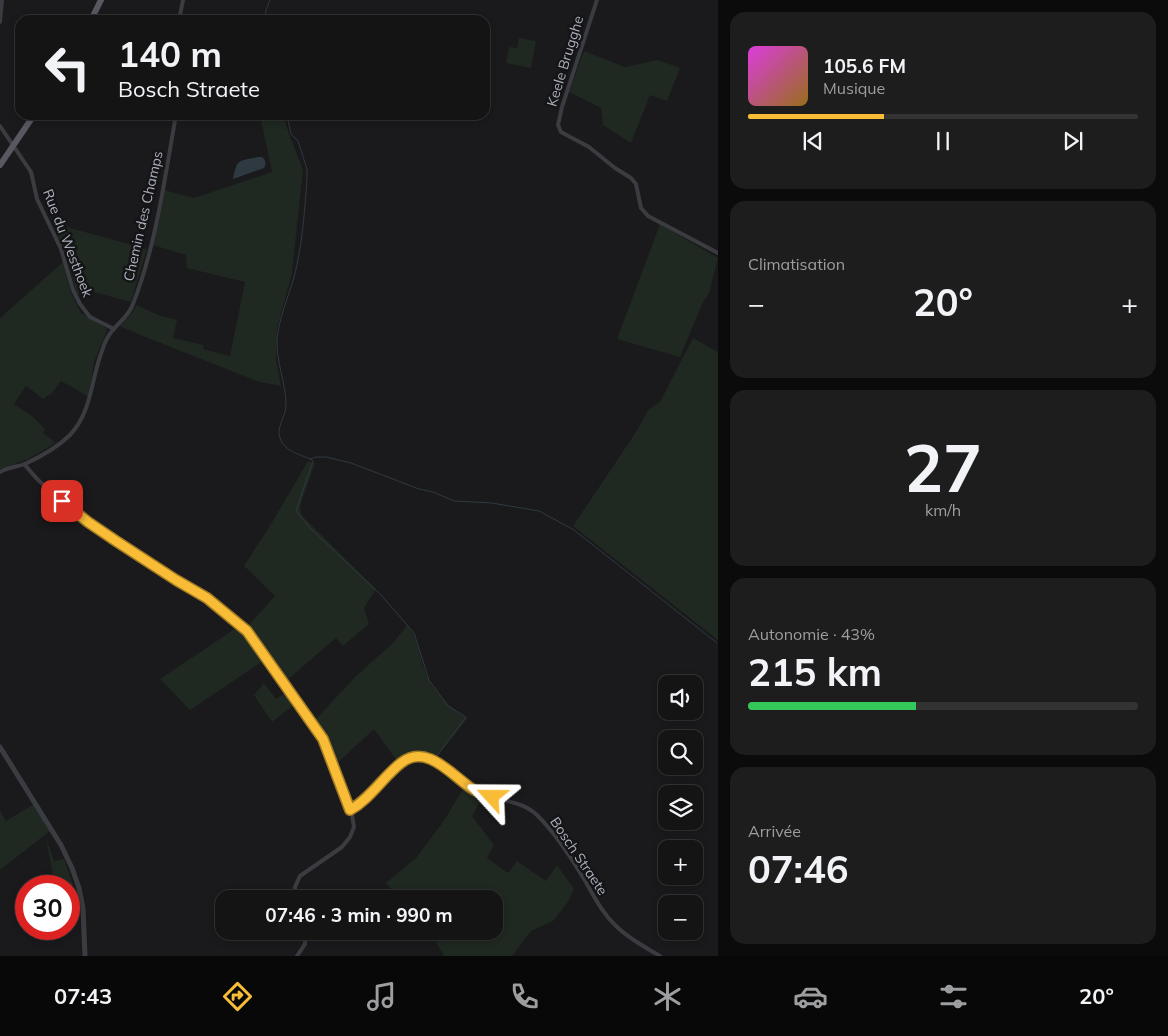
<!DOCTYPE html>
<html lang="fr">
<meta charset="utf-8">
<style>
:root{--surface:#141415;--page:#1d1d1e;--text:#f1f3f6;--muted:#9d9ea0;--line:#333334;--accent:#f8bc36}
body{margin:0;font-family:Mulish,sans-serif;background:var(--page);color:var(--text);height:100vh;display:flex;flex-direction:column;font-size:19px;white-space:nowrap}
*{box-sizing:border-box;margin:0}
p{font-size:16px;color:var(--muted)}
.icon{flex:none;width:28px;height:28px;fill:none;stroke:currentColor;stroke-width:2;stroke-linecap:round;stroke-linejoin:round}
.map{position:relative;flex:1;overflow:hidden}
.side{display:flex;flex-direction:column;gap:12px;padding:12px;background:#0b0b0c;width:450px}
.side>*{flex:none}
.top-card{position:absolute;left:15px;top:15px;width:475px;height:105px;border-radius:15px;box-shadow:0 2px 8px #0003,0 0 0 1px var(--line);background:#141415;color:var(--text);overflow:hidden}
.tools{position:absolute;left:658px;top:675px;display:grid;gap:10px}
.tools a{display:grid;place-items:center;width:45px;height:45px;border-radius:10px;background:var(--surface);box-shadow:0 2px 8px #0003,0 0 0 1px var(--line);font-size:25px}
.speed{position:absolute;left:15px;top:875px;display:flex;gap:10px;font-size:25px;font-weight:700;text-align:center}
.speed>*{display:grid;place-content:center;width:65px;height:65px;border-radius:50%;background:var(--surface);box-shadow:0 2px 8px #0003,0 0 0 1px var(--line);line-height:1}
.speed .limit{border:8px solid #d22;background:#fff;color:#111}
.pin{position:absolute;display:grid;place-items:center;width:42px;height:42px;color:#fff;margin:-21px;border-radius:10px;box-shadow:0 2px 8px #0006}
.me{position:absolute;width:55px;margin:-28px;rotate:294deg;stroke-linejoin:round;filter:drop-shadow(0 0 4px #0008)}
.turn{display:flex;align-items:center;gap:18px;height:105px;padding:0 20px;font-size:22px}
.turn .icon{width:65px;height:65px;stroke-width:2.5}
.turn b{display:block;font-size:35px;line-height:42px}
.big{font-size:38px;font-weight:700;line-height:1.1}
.side .card{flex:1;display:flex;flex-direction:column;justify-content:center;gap:8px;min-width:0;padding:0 18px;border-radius:15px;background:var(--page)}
.side .dial{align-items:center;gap:0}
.dial b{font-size:65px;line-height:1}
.song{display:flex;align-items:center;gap:15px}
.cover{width:60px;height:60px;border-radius:8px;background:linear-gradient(135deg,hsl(300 70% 55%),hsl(40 70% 35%))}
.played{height:5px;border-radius:2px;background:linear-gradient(90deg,var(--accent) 35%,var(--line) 35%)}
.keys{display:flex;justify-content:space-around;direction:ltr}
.heat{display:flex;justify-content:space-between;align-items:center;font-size:28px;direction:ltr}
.charge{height:8px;border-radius:4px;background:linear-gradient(90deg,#34c759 43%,var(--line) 0)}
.trip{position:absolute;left:215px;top:890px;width:288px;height:50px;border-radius:15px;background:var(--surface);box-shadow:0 2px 8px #0003,0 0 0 1px var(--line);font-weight:700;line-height:50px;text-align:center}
.menu{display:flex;height:80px;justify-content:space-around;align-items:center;background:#080808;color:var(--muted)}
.menu .icon{width:35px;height:35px}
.menu .on{color:var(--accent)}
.menu b{font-size:22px;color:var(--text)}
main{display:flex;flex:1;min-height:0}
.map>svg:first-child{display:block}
.green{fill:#1f2821}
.water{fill:#2f3941}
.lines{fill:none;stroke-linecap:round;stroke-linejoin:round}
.stream{stroke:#2f3941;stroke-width:1}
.minor{stroke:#3b3c41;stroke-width:4}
.tertiary{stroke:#3b3c41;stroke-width:5}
.primary{stroke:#575861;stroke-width:6}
.route-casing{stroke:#a17a23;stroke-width:12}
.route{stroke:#f8bc36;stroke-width:9}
.labels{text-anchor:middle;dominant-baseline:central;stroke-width:5;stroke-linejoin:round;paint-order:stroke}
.street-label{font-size:14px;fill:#acb0bc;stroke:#151517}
</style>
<main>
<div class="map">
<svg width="718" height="956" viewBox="0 0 718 956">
<rect width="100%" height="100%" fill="#1a1a1c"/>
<path class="green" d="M519 38 536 41 531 68 506 63 509 47 517 48Z
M584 51 625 67 658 60 680 68 667 101 650 95 631 143 603 125 601 108 569 92Z
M260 115H283L290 137 303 169 292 273 277 329 276 359 281 386 259 382 138 334 120 326 133 312 136 305 161 316 177 320 173 338 204 345 203 349 230 356 245 282 187 268 186 255 153 245 164 190 194 198 272 172Z
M52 223 147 249 131 302 90 291 77 294 66 256Z
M660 224 718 258 709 293 703 302 680 357 617 339Z
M63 262 71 293 81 313 106 328 107 331 94 362 89 397 61 381 52 393 43 399 26 386 14 404 32 416 45 429 43 433 56 443 28 459 0 469V318Z
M693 338 718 352V640L573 526 636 432 649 409 660 402Z
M308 461 315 463 300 506 302 516 376 589 364 608 369 624 343 646 336 638 285 682 265 650 246 628 275 596 244 566 268 529Z
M407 625C417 637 419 654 424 669 432 691 448 706 467 719L435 759C421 751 410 751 397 761L374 729 335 765 330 748 314 723 317 718 356 676 394 642Z
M239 626 266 659 190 710 160 679Z
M264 683 276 699 287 692 294 705 272 722 254 695Z
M465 786 483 797 472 816 494 845 487 858 508 873 517 861 546 881 557 865 574 889 568 902 553 921 531 931 512 956H444L430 931H494V899H400L386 883 416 858 443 822Z
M34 804 50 831 0 870V811L6 821Z
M46 838 54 861 64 859 78 899 69 901V886H55Z"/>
<path class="water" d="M258 157H262C265 159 267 164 264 168L233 179C237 158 239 161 258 157Z"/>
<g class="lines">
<path class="stream" d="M265 20 266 10 270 0
M287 115 291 134 298 141 307 169V178C305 209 302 248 294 277 288 298 279 318 277 340 276 362 286 383 286 405 286 416 276 427 280 438 284 451 299 454 310 459L316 457H326L351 463 419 489 433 492 454 501 492 503 539 511 574 530 717 643
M310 459 313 461 296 511 310 528 382 596 414 633 429 680 448 706 466 717 436 757"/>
<path class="minor" d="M597 0 562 107 558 125 561 132 589 147 615 168 631 178 636 184 641 208 648 216 718 253
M179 20 183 0
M0 22 2 0
M0 126 31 172 37 199 61 249 73 290 80 304 90 317 114 329
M24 464 38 480 84 520 176 580 204 596 243 627 255 640 304 715 323 739 344 799 352 815 354 827 350 837 342 847 300 876 295 887V899
M0 472C8 467 17 467 25 464 40 457 58 447 70 435 92 412 91 379 102 351 104 344 108 336 112 331 120 321 129 316 133 304 156 246 165 176 176 115
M350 810C372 799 390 762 413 756 432 751 457 778 471 788 491 803 518 797 537 815 556 834 571 857 584 879 594 896 602 913 616 926 629 939 645 947 660 956
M297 956 305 944V931"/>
<path class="tertiary" d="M0 747 61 845 72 868 79 888 83 908 85 956"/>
<path class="primary" d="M91 20 101 0
M0 165 34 115"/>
</g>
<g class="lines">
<g class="route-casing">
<path id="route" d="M62 501 88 522 116 541 176 580 207 598 247 631 323 739 350 810C370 799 383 777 401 763 427 742 453 777 474 790 479 793 486 795 492 797"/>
</g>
<use href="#route" class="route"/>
</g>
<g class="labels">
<g class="street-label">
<text transform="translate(565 61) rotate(-73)">Keele Brugghe</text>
<text transform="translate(143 216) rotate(-77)">Chemin des Champs</text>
<text transform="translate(68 243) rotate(69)">Rue du Westhoek</text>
<text transform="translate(579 856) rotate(56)">Bosch Straete</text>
</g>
</g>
</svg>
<div class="tools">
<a><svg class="icon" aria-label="sound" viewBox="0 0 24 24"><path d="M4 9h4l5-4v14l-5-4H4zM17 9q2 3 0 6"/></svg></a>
<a><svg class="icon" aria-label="search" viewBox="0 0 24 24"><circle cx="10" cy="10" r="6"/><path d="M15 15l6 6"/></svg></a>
<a><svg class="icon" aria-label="layers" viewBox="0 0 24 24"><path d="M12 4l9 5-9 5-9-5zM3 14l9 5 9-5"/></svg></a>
<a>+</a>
<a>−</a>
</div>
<div class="speed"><div class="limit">30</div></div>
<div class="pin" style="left:62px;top:501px;background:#d93025"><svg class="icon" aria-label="arrive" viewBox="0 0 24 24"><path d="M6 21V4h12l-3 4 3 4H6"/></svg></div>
<svg class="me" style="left:492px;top:797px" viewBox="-20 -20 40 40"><path d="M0-17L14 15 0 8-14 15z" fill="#f8bc36" stroke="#fff" stroke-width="4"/></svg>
<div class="trip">07:46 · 3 min · 990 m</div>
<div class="top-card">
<div class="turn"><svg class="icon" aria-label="left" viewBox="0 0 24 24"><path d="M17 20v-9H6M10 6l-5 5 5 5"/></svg><div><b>140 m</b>Bosch Straete</div></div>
</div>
</div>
<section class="side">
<div class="card">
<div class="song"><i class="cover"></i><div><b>105.6 FM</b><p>Musique</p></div></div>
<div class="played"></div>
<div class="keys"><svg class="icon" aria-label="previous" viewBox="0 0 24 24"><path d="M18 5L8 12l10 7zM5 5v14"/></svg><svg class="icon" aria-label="pause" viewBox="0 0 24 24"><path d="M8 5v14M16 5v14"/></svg><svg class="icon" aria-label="next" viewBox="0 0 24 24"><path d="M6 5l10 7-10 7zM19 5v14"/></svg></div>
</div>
<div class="card"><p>Climatisation</p>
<div class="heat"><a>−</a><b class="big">20°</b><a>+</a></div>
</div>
<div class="card dial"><b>27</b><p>km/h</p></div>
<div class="card"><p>Autonomie · 43%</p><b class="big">215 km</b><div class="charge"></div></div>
<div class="card"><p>Arrivée</p><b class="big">07:46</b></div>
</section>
</main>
<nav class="menu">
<b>07:43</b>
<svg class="icon on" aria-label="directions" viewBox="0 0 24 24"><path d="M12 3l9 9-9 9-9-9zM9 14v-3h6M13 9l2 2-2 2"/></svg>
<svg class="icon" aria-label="music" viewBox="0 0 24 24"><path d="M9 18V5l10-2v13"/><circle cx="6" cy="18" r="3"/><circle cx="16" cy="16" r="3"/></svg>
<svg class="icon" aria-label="phone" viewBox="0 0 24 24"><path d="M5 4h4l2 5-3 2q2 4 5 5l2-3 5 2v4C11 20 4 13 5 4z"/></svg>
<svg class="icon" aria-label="climate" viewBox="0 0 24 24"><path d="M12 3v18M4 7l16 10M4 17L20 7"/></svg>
<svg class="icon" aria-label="car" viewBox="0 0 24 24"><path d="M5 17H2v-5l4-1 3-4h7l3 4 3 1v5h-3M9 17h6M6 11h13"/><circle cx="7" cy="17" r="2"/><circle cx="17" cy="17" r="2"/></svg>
<svg class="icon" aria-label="filters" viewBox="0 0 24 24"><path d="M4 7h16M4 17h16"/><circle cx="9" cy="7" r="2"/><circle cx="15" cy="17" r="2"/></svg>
<b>20°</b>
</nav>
